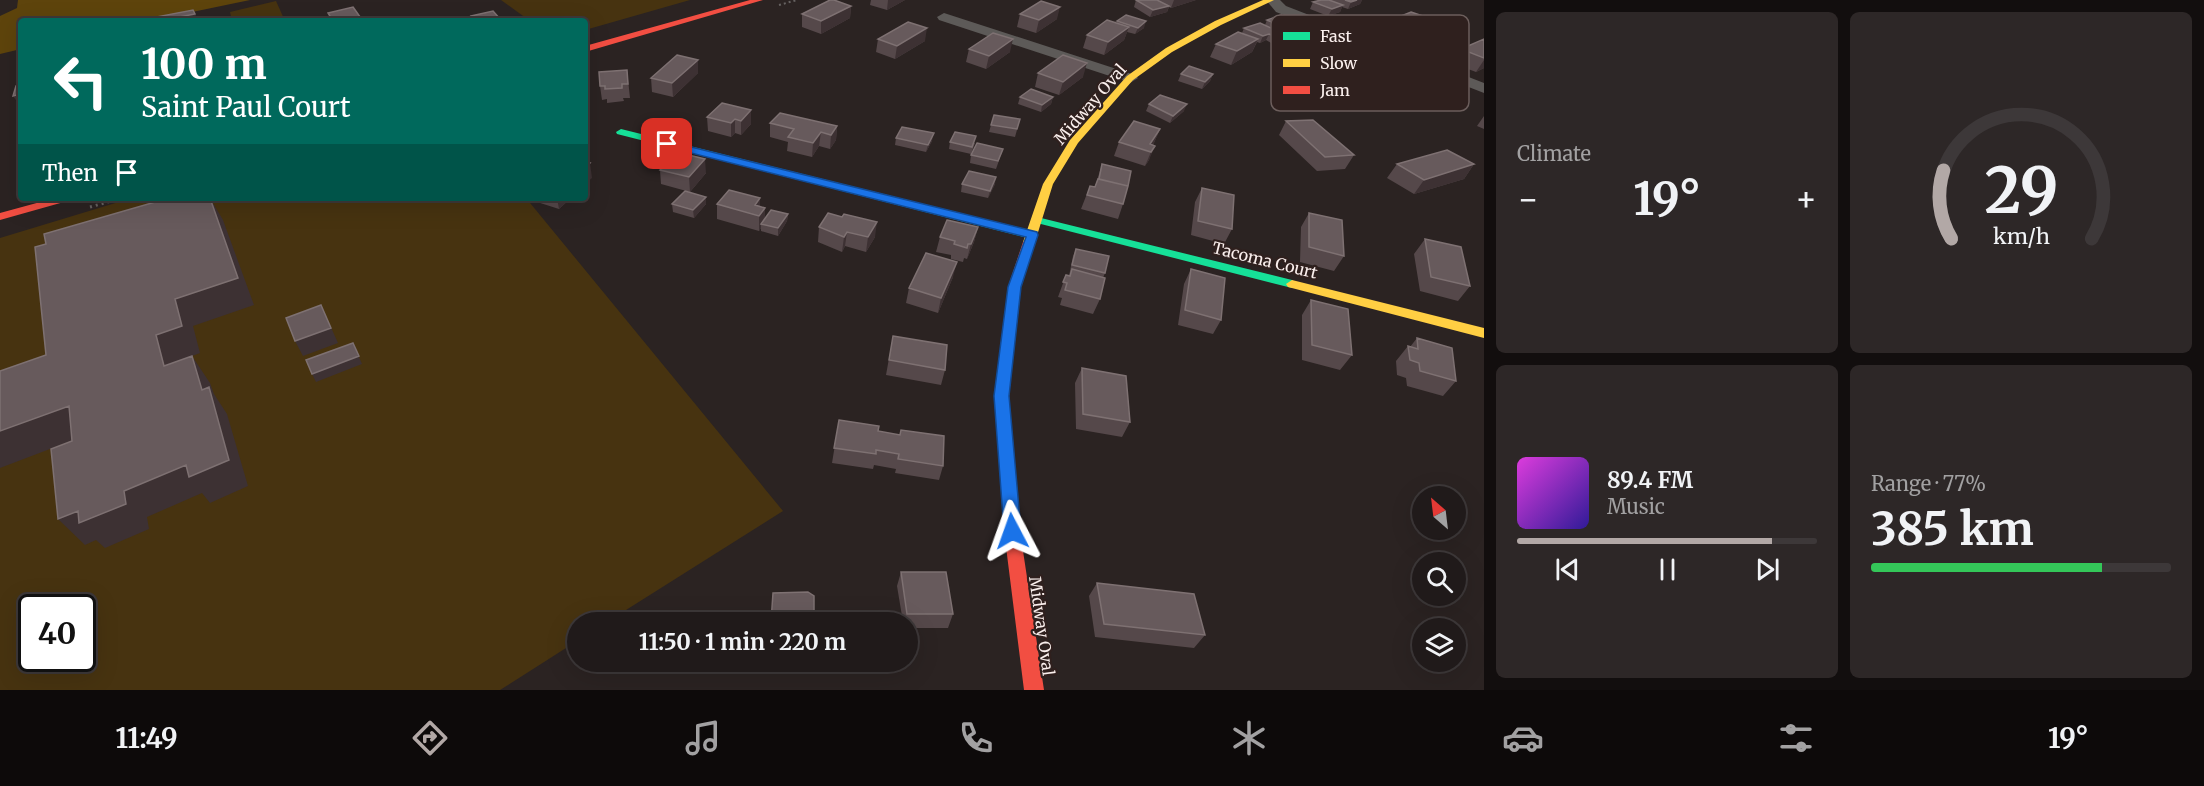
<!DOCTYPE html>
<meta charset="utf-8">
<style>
:root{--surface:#201a1a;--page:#2d2727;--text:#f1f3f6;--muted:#a2a1a2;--line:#3d3839;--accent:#b2a8a6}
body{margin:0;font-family:Merriweather,serif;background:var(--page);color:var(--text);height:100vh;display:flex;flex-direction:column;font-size:22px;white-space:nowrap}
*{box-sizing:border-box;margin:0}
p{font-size:20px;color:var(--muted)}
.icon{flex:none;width:33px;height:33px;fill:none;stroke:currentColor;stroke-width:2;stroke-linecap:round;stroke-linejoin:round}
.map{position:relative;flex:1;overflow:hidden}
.details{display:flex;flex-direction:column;gap:12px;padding:12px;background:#120e0e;width:720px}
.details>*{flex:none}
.top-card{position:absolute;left:18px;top:18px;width:570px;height:183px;border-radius:6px;box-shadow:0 6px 24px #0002,0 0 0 2px var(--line);background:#00695c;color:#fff;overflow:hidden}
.needle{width:39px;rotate:332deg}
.tools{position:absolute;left:1412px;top:486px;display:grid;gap:12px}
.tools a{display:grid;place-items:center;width:54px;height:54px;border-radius:50%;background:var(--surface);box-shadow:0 6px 24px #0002,0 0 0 2px var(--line);font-size:30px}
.speed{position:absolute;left:18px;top:594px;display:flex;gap:12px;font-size:30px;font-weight:700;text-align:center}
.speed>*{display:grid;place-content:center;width:78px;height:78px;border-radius:50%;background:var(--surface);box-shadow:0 6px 24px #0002,0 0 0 2px var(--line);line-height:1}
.speed .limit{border:3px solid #111;border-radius:9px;background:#fff;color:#111}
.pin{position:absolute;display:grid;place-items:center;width:51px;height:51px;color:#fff;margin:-26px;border-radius:12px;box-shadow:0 3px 9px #0006}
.me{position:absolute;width:66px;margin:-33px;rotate:356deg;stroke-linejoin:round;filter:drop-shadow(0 0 4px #0008)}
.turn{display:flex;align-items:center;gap:21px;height:126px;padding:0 24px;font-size:27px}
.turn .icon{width:78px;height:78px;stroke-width:2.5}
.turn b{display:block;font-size:42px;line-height:51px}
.then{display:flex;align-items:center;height:57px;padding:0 24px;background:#0003;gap:12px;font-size:22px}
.big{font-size:45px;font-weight:700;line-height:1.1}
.details .card{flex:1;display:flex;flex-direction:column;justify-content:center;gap:9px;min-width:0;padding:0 21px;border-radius:9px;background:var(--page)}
.details .dial{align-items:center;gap:0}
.dial svg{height:156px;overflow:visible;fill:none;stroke:var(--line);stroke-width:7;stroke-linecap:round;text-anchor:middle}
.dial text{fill:var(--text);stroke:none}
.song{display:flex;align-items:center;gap:18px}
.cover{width:72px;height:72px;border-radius:9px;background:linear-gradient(135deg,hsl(300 70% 55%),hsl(250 70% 35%))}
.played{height:6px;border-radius:3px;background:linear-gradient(90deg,var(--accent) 85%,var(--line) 85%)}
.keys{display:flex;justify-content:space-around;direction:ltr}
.heat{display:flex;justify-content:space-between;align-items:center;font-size:33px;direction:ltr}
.charge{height:9px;border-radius:4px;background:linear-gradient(90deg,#34c759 77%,var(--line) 0)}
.details .tiles{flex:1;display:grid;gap:12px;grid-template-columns:repeat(2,1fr)}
.trip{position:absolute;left:567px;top:612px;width:351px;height:60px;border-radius:30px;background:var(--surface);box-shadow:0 6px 24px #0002,0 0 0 2px var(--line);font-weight:700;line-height:60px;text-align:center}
.tabs{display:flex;height:96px;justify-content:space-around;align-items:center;background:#0d0a0a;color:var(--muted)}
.tabs .icon{width:42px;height:42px}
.tabs .current{color:var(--accent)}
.tabs b{font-size:27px;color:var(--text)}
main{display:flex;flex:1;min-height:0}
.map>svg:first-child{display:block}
.green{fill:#473310;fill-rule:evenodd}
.forest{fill:#5e440c}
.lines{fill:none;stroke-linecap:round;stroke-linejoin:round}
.path-far1{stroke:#666261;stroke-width:2;stroke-dasharray:2 3;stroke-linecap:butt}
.path{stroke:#666261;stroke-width:3;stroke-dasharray:2 4;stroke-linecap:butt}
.street{fill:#5d5a58;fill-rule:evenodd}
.fast{fill:#16e098;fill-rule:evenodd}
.slow{fill:#ffcf43;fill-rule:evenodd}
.jam{fill:#f24e42;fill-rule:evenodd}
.wall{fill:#55484a}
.shaded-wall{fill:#3d3133}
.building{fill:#675a5c;stroke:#7e7172;stroke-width:1.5}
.route{fill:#1a73e8;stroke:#114b97;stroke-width:1.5}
.labels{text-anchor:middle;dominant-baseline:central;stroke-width:4.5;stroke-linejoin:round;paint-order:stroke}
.street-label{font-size:16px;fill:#faefed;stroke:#2f201e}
.key{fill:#2f201e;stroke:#6c5e5c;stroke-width:1.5}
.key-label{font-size:16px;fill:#faefed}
</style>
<main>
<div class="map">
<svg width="1484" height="690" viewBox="0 0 1484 690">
<rect width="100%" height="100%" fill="#2b2322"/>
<path class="green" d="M501 0H690L585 30V21H530Z
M276 1 285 21H232L230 12Z
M132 198H526L783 511 607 622H578L577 641 500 690H0V238ZM32 608H82V658H32Z"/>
<path class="forest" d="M18 0H250L149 21H21V49L0 54V16L17 8Z"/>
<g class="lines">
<path class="path-far1" d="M779 5 797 0"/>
<path class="path" d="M90 207 122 198"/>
<path class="street" d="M1266 0H1280L1286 6 1484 83V93L1276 12Z
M944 13 1135 75 1138 78 1130 83 1125 81 939 20 937 17Z"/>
<path class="fast" d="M621 129 1036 232 1038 235 1032 239 617 134 616 132Z
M1037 217 1292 280 1298 284 1292 288 1033 222V218Z"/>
<path class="slow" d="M1263 0H1274L1221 25 1172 52 1133 80 1078 143 1053 184 1035 242 1029 246 1025 245 1023 242 1043 184 1070 140 1127 76 1166 48 1215 21Z
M1292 280 1484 328V338L1288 287 1286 284Z"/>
<path class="jam" d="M750 0H763L585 52V46Z
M55 198H73L71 200 0 220V213Z
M1029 238 1035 242 1020 287 1009 396 1020 531 1044 690H1024L1004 531 995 396 1008 287 1023 242Z"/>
</g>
<path class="wall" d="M871 0H905L887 10 870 5Z
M1136 0H1196L1171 8 1169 7 1167 12 1150 17 1134 7Z
M1330 0H1362L1360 4 1348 9 1342 7 1340 12 1328 16 1310 9 1313 2Z
M851 6 850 18 821 34 802 27V14Z
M1020 14 1057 19 1036 33 1017 27Z
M1267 20 1300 23 1296 29 1283 34 1281 41 1273 44 1266 40 1260 43 1257 42 1252 52 1231 65 1210 57 1216 44 1242 33 1244 28 1265 25Z
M1117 21 1144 28 1135 34 1127 32 1124 40 1104 55 1083 48 1087 35 1117 23Z
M1386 22 1424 32 1399 43 1379 35Z
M878 39 925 41 895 59 876 52Z
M1484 39V68L1476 72 1452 63 1461 49Z
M1373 44 1366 57 1338 69 1317 60 1324 47Z
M969 49 1010 52 986 69 966 62Z
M698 60V73L673 97 652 92 651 78Z
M627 70 630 98H623L624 101 607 103V99L602 100 600 86Z
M1038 73 1083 77 1059 95 1035 87Z
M1181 74H1213L1210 81 1202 89 1178 81Z
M1452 75 1444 88 1414 100 1411 99 1408 105 1392 110 1373 101 1377 94 1392 89 1399 77Z
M1020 97H1053L1051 104 1041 112 1018 104Z
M1149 104 1184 111 1170 123 1146 111Z
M751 110V124L741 135 735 133 731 137 708 131 707 117Z
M1484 116V129L1477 126Z
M1020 119 1015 137 989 132 991 125Z
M1286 121 1354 155 1345 169 1317 171 1279 135Z
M770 123 837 126 836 140 830 149 819 146 812 157 787 151 788 142 770 137Z
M1160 129 1153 145 1149 160 1145 166 1114 156 1119 142Z
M896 138 932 141 926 152 895 145Z
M950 142 975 143 971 154 949 149Z
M1003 149 996 169 970 163 971 155Z
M1102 164 1123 204 1118 219 1081 209 1090 186 1095 187Z
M1397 164H1474L1464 179 1414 194 1387 178Z
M660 170 706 173 690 192 661 184Z
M962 184H995L988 198 961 192Z
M1202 188 1232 229 1224 244 1191 235 1195 202Z
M534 198H571L559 209 534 201Z
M672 204H706L694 218 673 212Z
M717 204 760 207 765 218 788 214 787 221 778 236 761 231V228L759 231 717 219Z
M1309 213 1344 256 1334 271 1300 262 1301 227Z
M819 227 875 237 866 252 845 246 842 252 818 242Z
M978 227 974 242 967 259 964 258 963 262 951 259V255L936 252 940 237Z
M1425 239 1470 286 1458 301 1420 291 1414 254Z
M1076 249 1105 273 1103 278 1100 299 1093 314 1060 305 1062 298 1058 297 1066 275 1069 276 1073 256Z
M1191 269 1221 320 1213 334 1178 325 1184 284Z
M953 277 938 313 906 303 909 288Z
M1311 300 1352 355 1340 370 1302 360V315Z
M893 336 945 370 941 385 886 375Z
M1417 338 1456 381 1443 396 1407 386 1406 378 1397 375 1396 361 1408 346 1410 347Z
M1082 368 1130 422 1122 437 1076 429 1075 383Z
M839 420 878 431 900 435 901 430 943 466 939 480 895 473 896 469 874 465 873 469 832 463Z
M901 572 953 614 948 628H908V622H903L897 586Z
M1097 583 1205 635 1194 648 1095 637 1089 596Z"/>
<path class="shaded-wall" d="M888 0H905L887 10Z
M1174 0H1196L1171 8Z
M1357 0H1362L1360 4 1348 9 1351 2Z
M1343 5 1340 12 1328 16 1332 9Z
M851 6 850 18 821 34V21Z
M1169 6 1167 12 1150 17 1153 10Z
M1060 7 1057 19 1036 33 1039 20Z
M193 10 198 20 159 21Z
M500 19 501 21H485Z
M1432 19 1424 32 1399 43 1407 30Z
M1146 21 1144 28 1135 34 1138 28Z
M1300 23 1296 29 1283 34 1286 28Z
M1129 27 1124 40 1104 55 1108 42Z
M927 28 925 41 895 59 897 46Z
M1269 34 1266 40 1260 43 1263 36Z
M1284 34 1281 41 1273 44 1277 37Z
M1013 39 1010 52 986 69 989 56Z
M1258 39 1252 52 1231 65 1237 51Z
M1373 44 1366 57 1338 69 1345 56Z
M698 60V73L673 97 672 83Z
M1484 60V68L1476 72Z
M1087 63 1083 77 1059 95 1063 82Z
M1213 74 1210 81 1202 89 1205 82Z
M1452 75 1444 88 1414 100 1422 87Z
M21 94V102L18 103 13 96Z
M1053 97 1051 104 1041 112 1042 105Z
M1412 98 1408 105 1392 110 1397 103Z
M1187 104 1184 111 1170 123 1173 116Z
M751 110V124L741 135V121Z
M735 119V133L731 137V123Z
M837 126 836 140 830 149 831 135Z
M1160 129 1154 143 1149 151 1150 144Z
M821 132 819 146 812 157 813 143Z
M934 133 932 141 926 152 928 145Z
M1155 146 1149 160 1145 166 1151 152Z
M705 159 706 173 690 192 689 177Z
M590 163 592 178 585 184V168Z
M1474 164 1464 179 1414 194 1424 180Z
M996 177 995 184 988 198 990 191Z
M706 197V204L694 218 693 210Z
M210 198 223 220 254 305 193 326 200 353 192 356 210 383 214 394 227 414 248 486 210 503 202 493 147 517 149 529 105 548 96 540 85 545 58 519 124 491 164 366 156 335 175 299Z
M557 198H571L559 209Z
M760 198V213L755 205Z
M765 208V223L761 224V228L759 231V216Z
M788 214 787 221 778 236V228Z
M877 222 875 237 866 252 868 237Z
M978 227 974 242 967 259 971 244Z
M847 232 845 246 842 252 844 237Z
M957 262 953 277 938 313 941 298Z
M321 305 338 343 303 356 295 341Z
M353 343 362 364 316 382 312 374Z
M69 406 92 433 0 468V431Z"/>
<path class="building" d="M830 0H834L851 6 821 21 802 14Z
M1136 0H1157L1169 6 1153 10Z
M1321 0H1329L1343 5 1332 9 1313 2Z
M1345 0H1357L1351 2Z
M1041 1 1060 7 1039 20 1020 14Z
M353 7 363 21H333L328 13Z
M193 10 195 14 159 21H152L151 18Z
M493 11 500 19 485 21H475L471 16Z
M1411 12 1432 19 1407 30 1386 22Z
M1126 15 1146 21 1138 28 1117 21Z
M1281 15 1300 23 1286 28 1267 20Z
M200 17V21H180Z
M1107 20 1129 27 1108 42 1087 35Z
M908 22 927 28 897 46 878 39Z
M1260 23 1284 34 1277 37 1269 34 1263 36 1244 28Z
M1238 32 1258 39 1237 51 1216 44Z
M993 33 1013 39 989 56 969 49Z
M1484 39V58L1461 49Z
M677 55 698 60 672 83 651 78Z
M1063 55 1087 63 1063 82 1038 73Z
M1189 66 1213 74 1205 82 1181 74Z
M627 70 628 84H622V88L605 89V86H600L599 72Z
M21 85V94L13 96 16 86Z
M1031 89 1053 97 1042 105 1020 97Z
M1160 95 1187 104 1173 116 1149 104Z
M722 103 751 110 741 121 735 119 731 123 707 117Z
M780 113 837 126 831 135 821 132 813 143 788 137 794 129 770 123Z
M994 115 1020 119 1017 129 991 125Z
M1313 120 1354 155 1325 157 1286 121Z
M1134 121 1160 129 1150 144 1155 146 1151 152 1119 142Z
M902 127 934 133 928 145 896 138Z
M955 132 976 136 972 147 950 142Z
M977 143 1003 149 998 161 971 155Z
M1447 150 1474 164 1424 180 1397 164Z
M676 152 705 159 689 177 660 170Z
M585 162 590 163 585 168Z
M1102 164 1131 171 1128 186 1099 179Z
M969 171 996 177 990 191 962 184Z
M1098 179 1128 186 1123 204 1087 195 1090 186 1095 187Z
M1202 188 1234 195 1232 229 1198 221Z
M729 190 760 198 755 205 765 208 759 216 717 204Z
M685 191 706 197 693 210 672 204Z
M169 198H184L185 201 194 198H210L238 278 175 299 182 326 156 335 164 366 192 356 202 390 209 387 229 460 189 477 186 465 124 491 126 504 79 523 78 511 58 519 51 449 72 441 69 406 0 431V371L46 355 35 247 46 244 44 234Z
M771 210 788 214 778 228 761 224Z
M828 213 842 217 844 214 877 222 868 237 847 232 844 237 819 227Z
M1309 213 1342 220 1344 256 1309 247Z
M947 220 978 227 971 244H968L967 248 954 244 955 241 940 237Z
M1425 239 1461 247 1470 286 1431 277Z
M1076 249 1109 256 1105 273 1072 265Z
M926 253 957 262 941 298 909 288Z
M1072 269 1105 278 1100 299 1065 290 1067 283 1063 282 1066 275 1070 276Z
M1191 269 1225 278 1221 320 1185 310Z
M1311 300 1348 309 1352 355 1312 345Z
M321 305 331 328 295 341 286 318Z
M893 336 947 345 945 370 889 360Z
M1417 338 1452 348 1456 381 1420 371 1419 363 1410 360 1408 346 1418 349Z
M353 343 359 356 312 374 306 360Z
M1082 368 1126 376 1130 422 1083 414Z
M839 420 879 426 878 431 900 435 901 430 944 436 943 466 898 459 899 454 876 450V454L834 448Z
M901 572H946L953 614H907Z
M1097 583 1194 594 1205 635 1104 624Z
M808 592 814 596V622H771L773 593Z"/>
<path class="route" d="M667 141 1037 232 1038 235 1021 287 1009 396 1021 531 1018 536 1012 538 1006 536 1004 531 994 396 1008 287 1026 237 663 146V142Z"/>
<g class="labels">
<g class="street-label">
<text transform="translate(1090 104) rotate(-49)">Midway Oval</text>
<text transform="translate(1265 260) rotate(14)">Tacoma Court</text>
<text transform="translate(1042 626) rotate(82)">Midway Oval</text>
</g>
</g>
<rect x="1271" y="15" width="198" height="96" rx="9" class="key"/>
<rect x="1283" y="32" width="27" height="8" fill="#16e098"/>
<rect x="1283" y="59" width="27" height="8" fill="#ffcf43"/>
<rect x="1283" y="86" width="27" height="8" fill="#f24e42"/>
<g class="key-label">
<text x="1320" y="42">Fast</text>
<text x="1320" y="69">Slow</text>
<text x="1320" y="96">Jam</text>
</g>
</svg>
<div class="tools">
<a><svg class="needle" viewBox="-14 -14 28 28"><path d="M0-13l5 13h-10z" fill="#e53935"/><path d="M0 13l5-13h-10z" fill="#a2a1a2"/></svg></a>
<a><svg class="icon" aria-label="search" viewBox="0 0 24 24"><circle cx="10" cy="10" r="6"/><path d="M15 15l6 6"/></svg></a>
<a><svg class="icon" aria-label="layers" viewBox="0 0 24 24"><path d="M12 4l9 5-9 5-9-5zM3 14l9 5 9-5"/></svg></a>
</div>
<div class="speed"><div class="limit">40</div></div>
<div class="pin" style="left:667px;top:144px;background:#d93025"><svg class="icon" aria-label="arrive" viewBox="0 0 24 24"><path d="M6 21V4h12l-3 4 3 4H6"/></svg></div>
<svg class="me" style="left:1012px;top:531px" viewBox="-20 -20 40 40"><path d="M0-17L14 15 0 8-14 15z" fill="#1a73e8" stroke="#fff" stroke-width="4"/></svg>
<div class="trip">11:50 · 1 min · 220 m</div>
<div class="top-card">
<div class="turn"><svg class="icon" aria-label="left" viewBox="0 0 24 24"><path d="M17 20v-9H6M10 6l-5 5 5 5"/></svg><div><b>100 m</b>Saint Paul Court</div></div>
<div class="then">Then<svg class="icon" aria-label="arrive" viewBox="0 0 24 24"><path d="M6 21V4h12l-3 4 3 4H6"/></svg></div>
</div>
</div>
<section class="details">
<div class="tiles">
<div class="card"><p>Climate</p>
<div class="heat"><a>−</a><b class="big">19°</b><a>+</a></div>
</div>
<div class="card dial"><svg viewBox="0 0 100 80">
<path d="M14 69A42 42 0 1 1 86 69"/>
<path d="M14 69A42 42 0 0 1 10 34" stroke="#b2a8a6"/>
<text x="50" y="56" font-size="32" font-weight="700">29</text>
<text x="50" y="72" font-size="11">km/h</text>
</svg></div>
<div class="card">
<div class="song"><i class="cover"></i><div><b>89.4 FM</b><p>Music</p></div></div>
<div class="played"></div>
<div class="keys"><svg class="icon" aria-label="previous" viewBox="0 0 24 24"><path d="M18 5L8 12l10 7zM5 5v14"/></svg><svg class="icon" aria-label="pause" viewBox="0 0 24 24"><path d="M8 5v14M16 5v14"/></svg><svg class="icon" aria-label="next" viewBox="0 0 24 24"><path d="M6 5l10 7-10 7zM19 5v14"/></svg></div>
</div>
<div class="card"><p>Range · 77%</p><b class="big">385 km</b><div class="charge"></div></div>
</div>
</section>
</main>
<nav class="tabs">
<b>11:49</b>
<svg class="icon current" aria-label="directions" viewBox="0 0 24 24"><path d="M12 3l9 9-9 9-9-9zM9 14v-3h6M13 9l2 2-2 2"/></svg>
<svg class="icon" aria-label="music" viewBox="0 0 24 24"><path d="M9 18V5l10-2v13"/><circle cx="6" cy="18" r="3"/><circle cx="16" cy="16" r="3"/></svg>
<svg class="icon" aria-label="phone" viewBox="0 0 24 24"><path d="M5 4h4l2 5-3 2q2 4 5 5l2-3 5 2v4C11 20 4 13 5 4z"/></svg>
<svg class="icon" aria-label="climate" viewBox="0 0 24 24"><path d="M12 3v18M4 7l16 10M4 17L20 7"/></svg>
<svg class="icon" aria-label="car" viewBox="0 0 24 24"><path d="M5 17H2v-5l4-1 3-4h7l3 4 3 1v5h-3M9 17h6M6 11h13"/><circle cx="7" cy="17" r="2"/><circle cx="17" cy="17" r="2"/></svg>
<svg class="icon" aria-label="filters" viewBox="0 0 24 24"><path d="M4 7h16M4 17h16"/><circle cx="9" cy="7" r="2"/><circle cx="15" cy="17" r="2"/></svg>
<b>19°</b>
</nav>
